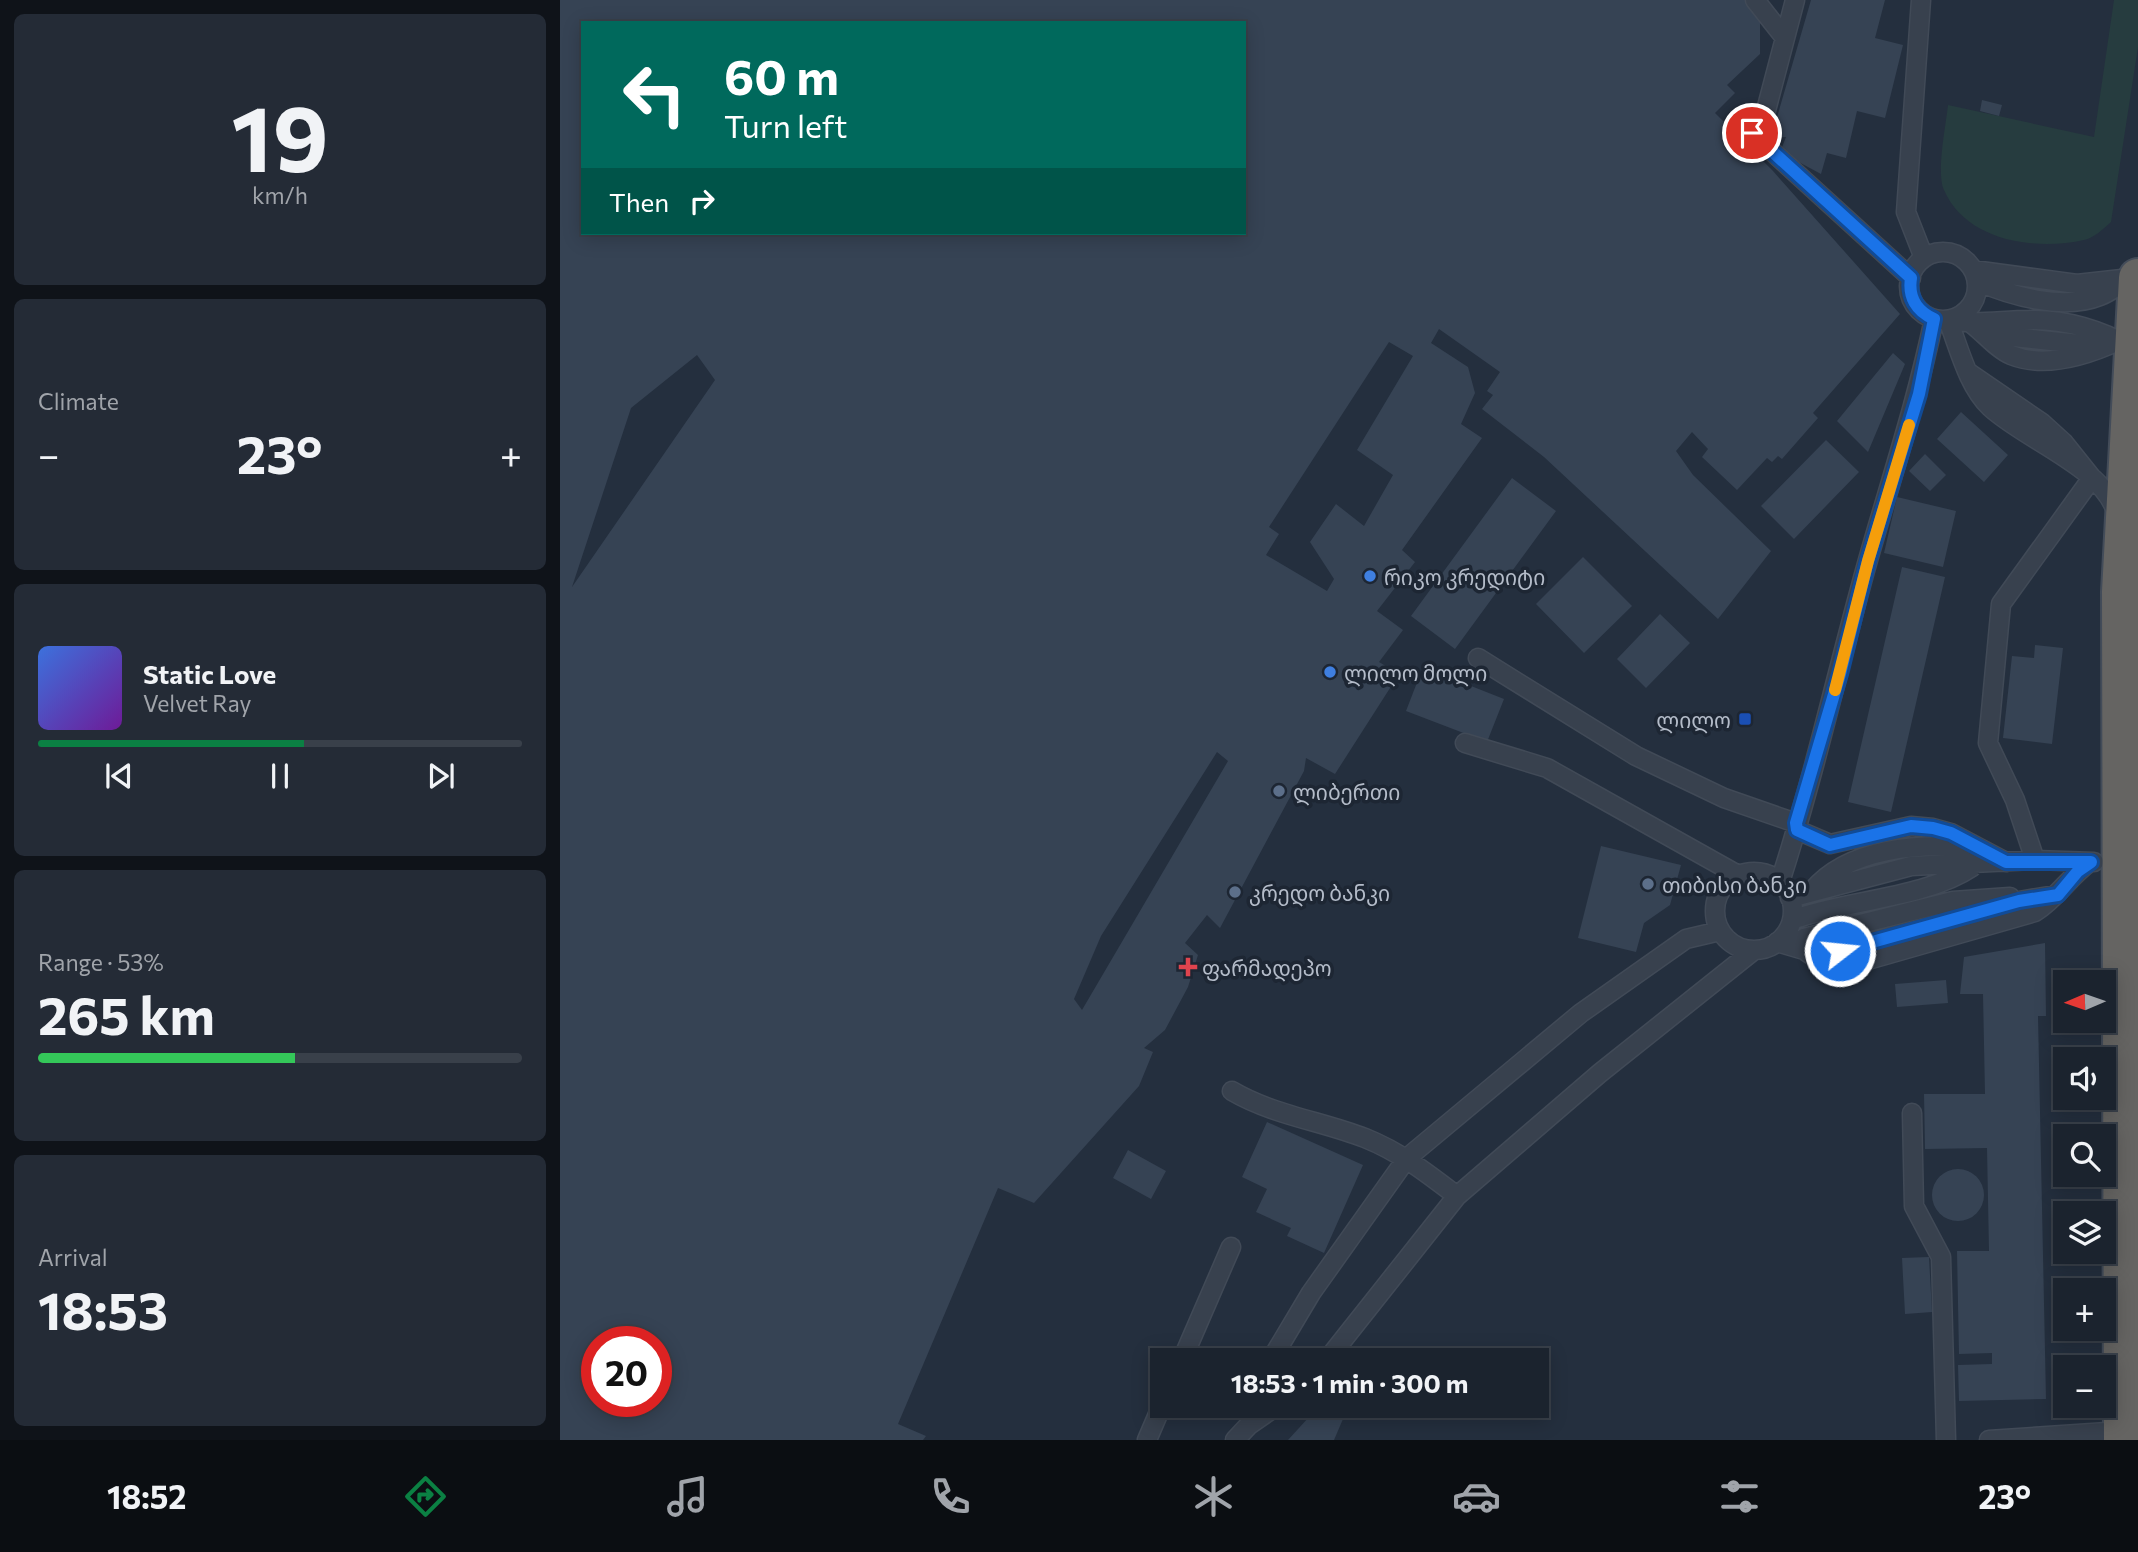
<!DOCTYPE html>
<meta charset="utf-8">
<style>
:root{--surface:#1b232e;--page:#242b36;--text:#f1f3f6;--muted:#a0a4aa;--line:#39404a;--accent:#0b8043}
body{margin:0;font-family:Commissioner,"Noto Sans Georgian",sans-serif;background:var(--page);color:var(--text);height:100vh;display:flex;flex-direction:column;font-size:26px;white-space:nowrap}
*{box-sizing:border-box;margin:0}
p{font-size:23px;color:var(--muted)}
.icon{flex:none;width:38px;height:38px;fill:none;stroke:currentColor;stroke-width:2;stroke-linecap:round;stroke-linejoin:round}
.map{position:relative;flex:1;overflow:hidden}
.panel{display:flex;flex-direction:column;gap:14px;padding:14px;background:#0f1319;width:560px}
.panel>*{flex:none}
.banner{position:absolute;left:21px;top:21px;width:665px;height:214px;border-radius:0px;box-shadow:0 4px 18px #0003,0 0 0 2px var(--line);background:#00695c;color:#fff;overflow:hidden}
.needle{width:46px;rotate:268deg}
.controls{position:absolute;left:1493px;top:970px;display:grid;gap:14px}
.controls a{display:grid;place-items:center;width:63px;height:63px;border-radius:0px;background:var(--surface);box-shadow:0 4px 18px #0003,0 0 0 2px var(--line);font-size:35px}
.speed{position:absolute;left:21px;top:1326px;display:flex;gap:14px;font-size:35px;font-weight:700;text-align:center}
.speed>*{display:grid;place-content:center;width:91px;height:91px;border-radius:50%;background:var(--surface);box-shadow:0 4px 18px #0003,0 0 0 2px var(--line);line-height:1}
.speed .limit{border:10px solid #d22;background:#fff;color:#111}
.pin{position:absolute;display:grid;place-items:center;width:60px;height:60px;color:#fff;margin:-30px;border:4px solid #fff;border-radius:50%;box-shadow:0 2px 7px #0007}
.me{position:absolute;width:77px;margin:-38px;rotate:74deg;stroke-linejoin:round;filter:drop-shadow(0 0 5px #0008)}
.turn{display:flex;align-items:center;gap:24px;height:147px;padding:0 28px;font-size:32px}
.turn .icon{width:91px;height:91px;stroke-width:2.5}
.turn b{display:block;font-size:49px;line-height:60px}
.then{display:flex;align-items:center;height:66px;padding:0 28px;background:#0003;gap:14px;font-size:26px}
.big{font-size:52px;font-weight:700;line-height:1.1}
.panel .widget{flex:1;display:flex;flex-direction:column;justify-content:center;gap:10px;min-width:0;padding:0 24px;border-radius:10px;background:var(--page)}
.panel .dial{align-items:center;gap:0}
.dial b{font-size:91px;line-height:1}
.song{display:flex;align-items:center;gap:21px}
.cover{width:84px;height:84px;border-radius:10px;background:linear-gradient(135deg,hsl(220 70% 55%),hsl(280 70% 35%))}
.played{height:7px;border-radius:4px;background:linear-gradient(90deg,var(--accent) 55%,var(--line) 55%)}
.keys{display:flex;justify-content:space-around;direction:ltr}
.heat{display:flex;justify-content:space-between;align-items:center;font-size:38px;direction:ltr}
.charge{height:10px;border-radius:5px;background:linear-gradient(90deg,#34c759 53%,var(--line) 0)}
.trip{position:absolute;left:590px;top:1348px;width:399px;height:70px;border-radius:0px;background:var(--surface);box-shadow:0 4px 18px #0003,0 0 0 2px var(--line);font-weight:700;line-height:70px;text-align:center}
.dock{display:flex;height:112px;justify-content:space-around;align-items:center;background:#0b0e12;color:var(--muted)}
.dock .icon{width:49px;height:49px}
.dock .on{color:var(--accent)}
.dock b{font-size:32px;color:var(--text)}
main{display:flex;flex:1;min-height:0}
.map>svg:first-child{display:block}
.green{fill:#263c3f}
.building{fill:#364354;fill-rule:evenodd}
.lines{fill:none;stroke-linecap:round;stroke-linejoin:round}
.service-casing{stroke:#414a57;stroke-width:21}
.trunk-casing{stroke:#434c59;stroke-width:42}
.service{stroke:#38414e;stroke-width:18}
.trunk{stroke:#656462;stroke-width:38}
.route-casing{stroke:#114b97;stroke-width:18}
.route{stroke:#1a73e8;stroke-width:12}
.slow{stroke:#f59e0b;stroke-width:12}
.shop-dot{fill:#3f7fe0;stroke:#1d2633;stroke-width:2.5}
.transit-dot{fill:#1a4fb4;stroke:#1d2633;stroke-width:2.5}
.service-dot{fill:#5c6f8a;stroke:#1d2633;stroke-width:2.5}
.health-dot{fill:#e0444e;stroke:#1d2633;stroke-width:2.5}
.labels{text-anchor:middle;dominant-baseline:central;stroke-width:7;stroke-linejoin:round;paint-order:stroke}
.poi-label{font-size:21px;fill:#b4bcc9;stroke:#1d2633;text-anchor:start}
</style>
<main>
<section class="panel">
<div class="widget dial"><b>19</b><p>km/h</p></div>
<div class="widget"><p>Climate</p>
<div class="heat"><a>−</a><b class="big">23°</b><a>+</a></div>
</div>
<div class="widget">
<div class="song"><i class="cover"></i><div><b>Static Love</b><p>Velvet Ray</p></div></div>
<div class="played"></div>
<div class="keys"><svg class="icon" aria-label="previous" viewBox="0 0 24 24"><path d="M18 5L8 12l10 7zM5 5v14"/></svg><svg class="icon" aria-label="pause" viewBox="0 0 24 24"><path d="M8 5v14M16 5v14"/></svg><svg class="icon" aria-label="next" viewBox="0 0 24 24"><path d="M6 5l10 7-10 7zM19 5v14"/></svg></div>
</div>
<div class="widget"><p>Range · 53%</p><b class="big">265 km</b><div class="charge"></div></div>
<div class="widget"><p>Arrival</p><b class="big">18:53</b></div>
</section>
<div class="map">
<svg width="1578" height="1440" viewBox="0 0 1578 1440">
<rect width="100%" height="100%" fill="#242f3e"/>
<path class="green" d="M1554 0H1578V47L1551 222C1543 229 1534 238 1524 240 1475 251 1406 241 1384 190 1376 173 1386 125 1388 105L1534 137Z"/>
<path class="building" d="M0 0H1186L1200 16V54L1167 85 1175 93 1155 113 1213 171 1340 314 1253 413 1258 418 1222 459 1218 456 1212 462 1207 458 1177 490 1142 457 1148 449 1132 432 1116 451 1133 475 1211 551 1158 619 984 457 922 409 933 395 927 391 940 372 879 329 871 343 908 367 915 393 901 424 922 438 842 550 855 562 817 611 843 630 819 662 839 674 775 774 746 758 744 771 660 928 647 915 625 943 638 955 628 987 605 1030 584 1048 593 1052 579 1086 474 1203 438 1188 338 1424 366 1436 363 1440H0ZM23 23H684V233H23ZM829 342 853 356 797 450 833 475 804 526 776 504 750 542 774 579 767 591 706 555 719 534 709 527ZM137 355 155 380 12 587 71 408ZM657 752 668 761 522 1010 514 999 541 936ZM37 1342H96V1402H37Z
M1251 0H1325L1315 38 1343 45 1325 118 1297 111 1286 158 1267 153 1261 174 1220 152 1226 137 1211 138Z
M1422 100 1442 105 1439 116 1420 111Z
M1333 353 1345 364 1308 452 1277 421Z
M1401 412 1448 455 1424 482 1377 439Z
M1266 440 1299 472 1234 539 1201 506Z
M1365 454 1386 475 1370 491 1349 471Z
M952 478 996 511 895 649 851 616Z
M1337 497 1396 511 1383 567 1324 553Z
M1023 557 1072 606 1024 653 976 604Z
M1342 567 1385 577 1331 812 1288 802Z
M1100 614 1130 643 1086 688 1057 659Z
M1475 645 1503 648 1492 744 1443 738 1452 656 1474 658Z
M863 667 944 699 927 742 846 711Z
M1041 846 1121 865 1110 905 1084 923 1076 952 1018 938Z
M1485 943 1486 1016H1478L1486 1399 1399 1401 1398 1365 1432 1364V1353L1399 1354 1397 1251H1429L1427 1148 1365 1149 1364 1094H1425L1423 994H1400L1404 957Z
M1386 980 1388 1003 1337 1007 1335 984Z
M707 1122 803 1165 764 1253 727 1236 731 1228 696 1212 707 1189 682 1177Z
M568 1150 606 1171 591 1199 553 1178Z
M1372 1195a26 26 0 1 1 52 0a26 26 0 1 1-52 0Z
M1369 1257 1372 1312 1345 1314 1342 1258Z
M760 1405H789L774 1440H728Z"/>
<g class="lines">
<g class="service-casing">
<path id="service" d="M1195 0 1225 38
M1235 0 1204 118 1192 133 1351 278
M1361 0 1346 212 1364 258
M1349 286a34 34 0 1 1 68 0a34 34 0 1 1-68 0Z
M1413 270 1517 284 1562 279
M1417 281C1451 296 1503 311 1540 296 1553 291 1565 280 1578 274
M1388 320C1399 348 1408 386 1430 407 1465 440 1544 467 1557 514
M1388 320C1415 325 1441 320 1469 320 1506 319 1541 330 1573 348
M1412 324C1424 333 1438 350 1451 355 1486 369 1528 355 1560 340
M1426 334 1538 346
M1409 373 1482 423 1504 443 1532 478 1441 604 1428 743 1455 800 1475 860
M918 658 1076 756 1164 798 1236 823
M905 743 987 768 1178 875
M1237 830 1270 844 1351 826 1373 828 1391 833 1446 862
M1155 911a39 39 0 1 1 78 0a39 39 0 1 1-78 0Z
M1220 882C1254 777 1278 667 1308 560 1331 479 1357 401 1374 319
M1252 891C1289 847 1360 843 1414 848
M1230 898 1351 866 1475 860 1534 862
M1232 920C1285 900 1364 899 1412 867
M1217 942 1244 950 1272 969 1280 968 1475 912C1497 898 1510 876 1530 862
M1233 945 1244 938 1393 901 1450 897
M1244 950 1262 954 1280 951 1459 901 1495 895
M672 1091C713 1115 761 1121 805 1138 840 1152 867 1173 897 1196
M1352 1113 1354 1206 1381 1257 1386 1440
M622 1360 671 1247
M711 1360 751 1293 847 1158 1021 1013 1126 939 1160 931
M767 1360 897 1196 1040 1073 1193 951
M587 1440 602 1405
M675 1440 689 1425 718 1405
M1429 1440 1562 1431"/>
</g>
<g class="trunk-casing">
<path id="trunk" d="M1563 1440 1561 592 1578 278"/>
</g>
<use href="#service" class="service"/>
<use href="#trunk" class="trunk"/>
</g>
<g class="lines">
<g class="route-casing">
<path id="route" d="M1192 133 1351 278C1348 297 1356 311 1374 319L1359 394 1308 561 1280 674 1236 823 1237 830 1270 845 1351 826 1373 828 1391 833 1446 862H1531L1518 871 1498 895 1459 901 1280 951"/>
</g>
<use href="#route" class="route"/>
<path class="slow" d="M1275 690 1308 561 1349 425"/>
</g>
<g class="shop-dot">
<circle cx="810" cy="576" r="7"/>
<circle cx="770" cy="672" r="7"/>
</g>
<rect class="transit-dot" x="1178" y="712" width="14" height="14" rx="3.5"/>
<g class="service-dot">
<circle cx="719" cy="791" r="7"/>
<circle cx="1088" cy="884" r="7"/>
<circle cx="675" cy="892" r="7"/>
</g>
<path class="health-dot" d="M624.5 956.5h7v7h7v7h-7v7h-7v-7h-7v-7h7z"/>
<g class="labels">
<g class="poi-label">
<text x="824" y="576">რიკო კრედიტი</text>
<text x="784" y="672">ლილო მოლი</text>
<text x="1171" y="719" text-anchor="end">ლილო</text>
<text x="733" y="791">ლიბერთი</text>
<text x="1102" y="884">თიბისი ბანკი</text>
<text x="689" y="892">კრედო ბანკი</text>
<text x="642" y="967">ფარმადეპო</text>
</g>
</g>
</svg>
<div class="controls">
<a><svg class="needle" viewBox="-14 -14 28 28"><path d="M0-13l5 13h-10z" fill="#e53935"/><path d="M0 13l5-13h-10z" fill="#a0a4aa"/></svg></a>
<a><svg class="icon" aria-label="sound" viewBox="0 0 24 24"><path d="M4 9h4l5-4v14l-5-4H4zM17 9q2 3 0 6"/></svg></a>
<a><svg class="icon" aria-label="search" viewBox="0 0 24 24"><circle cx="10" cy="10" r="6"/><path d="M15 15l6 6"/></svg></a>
<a><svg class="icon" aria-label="layers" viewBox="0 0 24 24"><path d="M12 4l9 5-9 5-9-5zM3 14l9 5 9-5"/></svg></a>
<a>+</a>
<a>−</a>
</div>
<div class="speed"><div class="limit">20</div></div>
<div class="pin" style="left:1192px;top:133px;background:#d93025"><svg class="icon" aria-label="arrive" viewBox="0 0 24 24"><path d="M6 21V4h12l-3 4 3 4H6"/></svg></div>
<svg class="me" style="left:1280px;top:951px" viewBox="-20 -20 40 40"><circle r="17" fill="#1a73e8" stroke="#fff" stroke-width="3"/><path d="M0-11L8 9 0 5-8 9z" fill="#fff"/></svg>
<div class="trip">18:53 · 1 min · 300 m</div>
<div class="banner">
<div class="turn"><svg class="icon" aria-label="left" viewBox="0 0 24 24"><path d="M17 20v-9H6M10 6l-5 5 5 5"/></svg><div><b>60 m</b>Turn left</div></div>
<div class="then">Then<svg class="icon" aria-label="right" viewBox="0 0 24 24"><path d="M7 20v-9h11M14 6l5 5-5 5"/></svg></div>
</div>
</div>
</main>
<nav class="dock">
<b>18:52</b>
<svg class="icon on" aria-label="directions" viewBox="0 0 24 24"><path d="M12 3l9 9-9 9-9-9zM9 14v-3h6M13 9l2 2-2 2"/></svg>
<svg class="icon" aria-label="music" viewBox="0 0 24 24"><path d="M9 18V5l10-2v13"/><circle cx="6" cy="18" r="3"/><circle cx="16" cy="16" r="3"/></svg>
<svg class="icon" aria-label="phone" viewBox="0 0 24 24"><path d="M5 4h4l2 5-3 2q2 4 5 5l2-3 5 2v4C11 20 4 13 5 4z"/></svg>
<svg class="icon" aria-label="climate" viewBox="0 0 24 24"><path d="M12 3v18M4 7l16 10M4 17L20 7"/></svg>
<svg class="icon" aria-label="car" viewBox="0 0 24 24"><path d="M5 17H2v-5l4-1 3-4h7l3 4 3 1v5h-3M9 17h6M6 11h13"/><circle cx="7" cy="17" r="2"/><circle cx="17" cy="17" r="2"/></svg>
<svg class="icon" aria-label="filters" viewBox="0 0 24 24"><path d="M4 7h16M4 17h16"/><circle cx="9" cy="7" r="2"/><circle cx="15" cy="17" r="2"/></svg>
<b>23°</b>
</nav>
